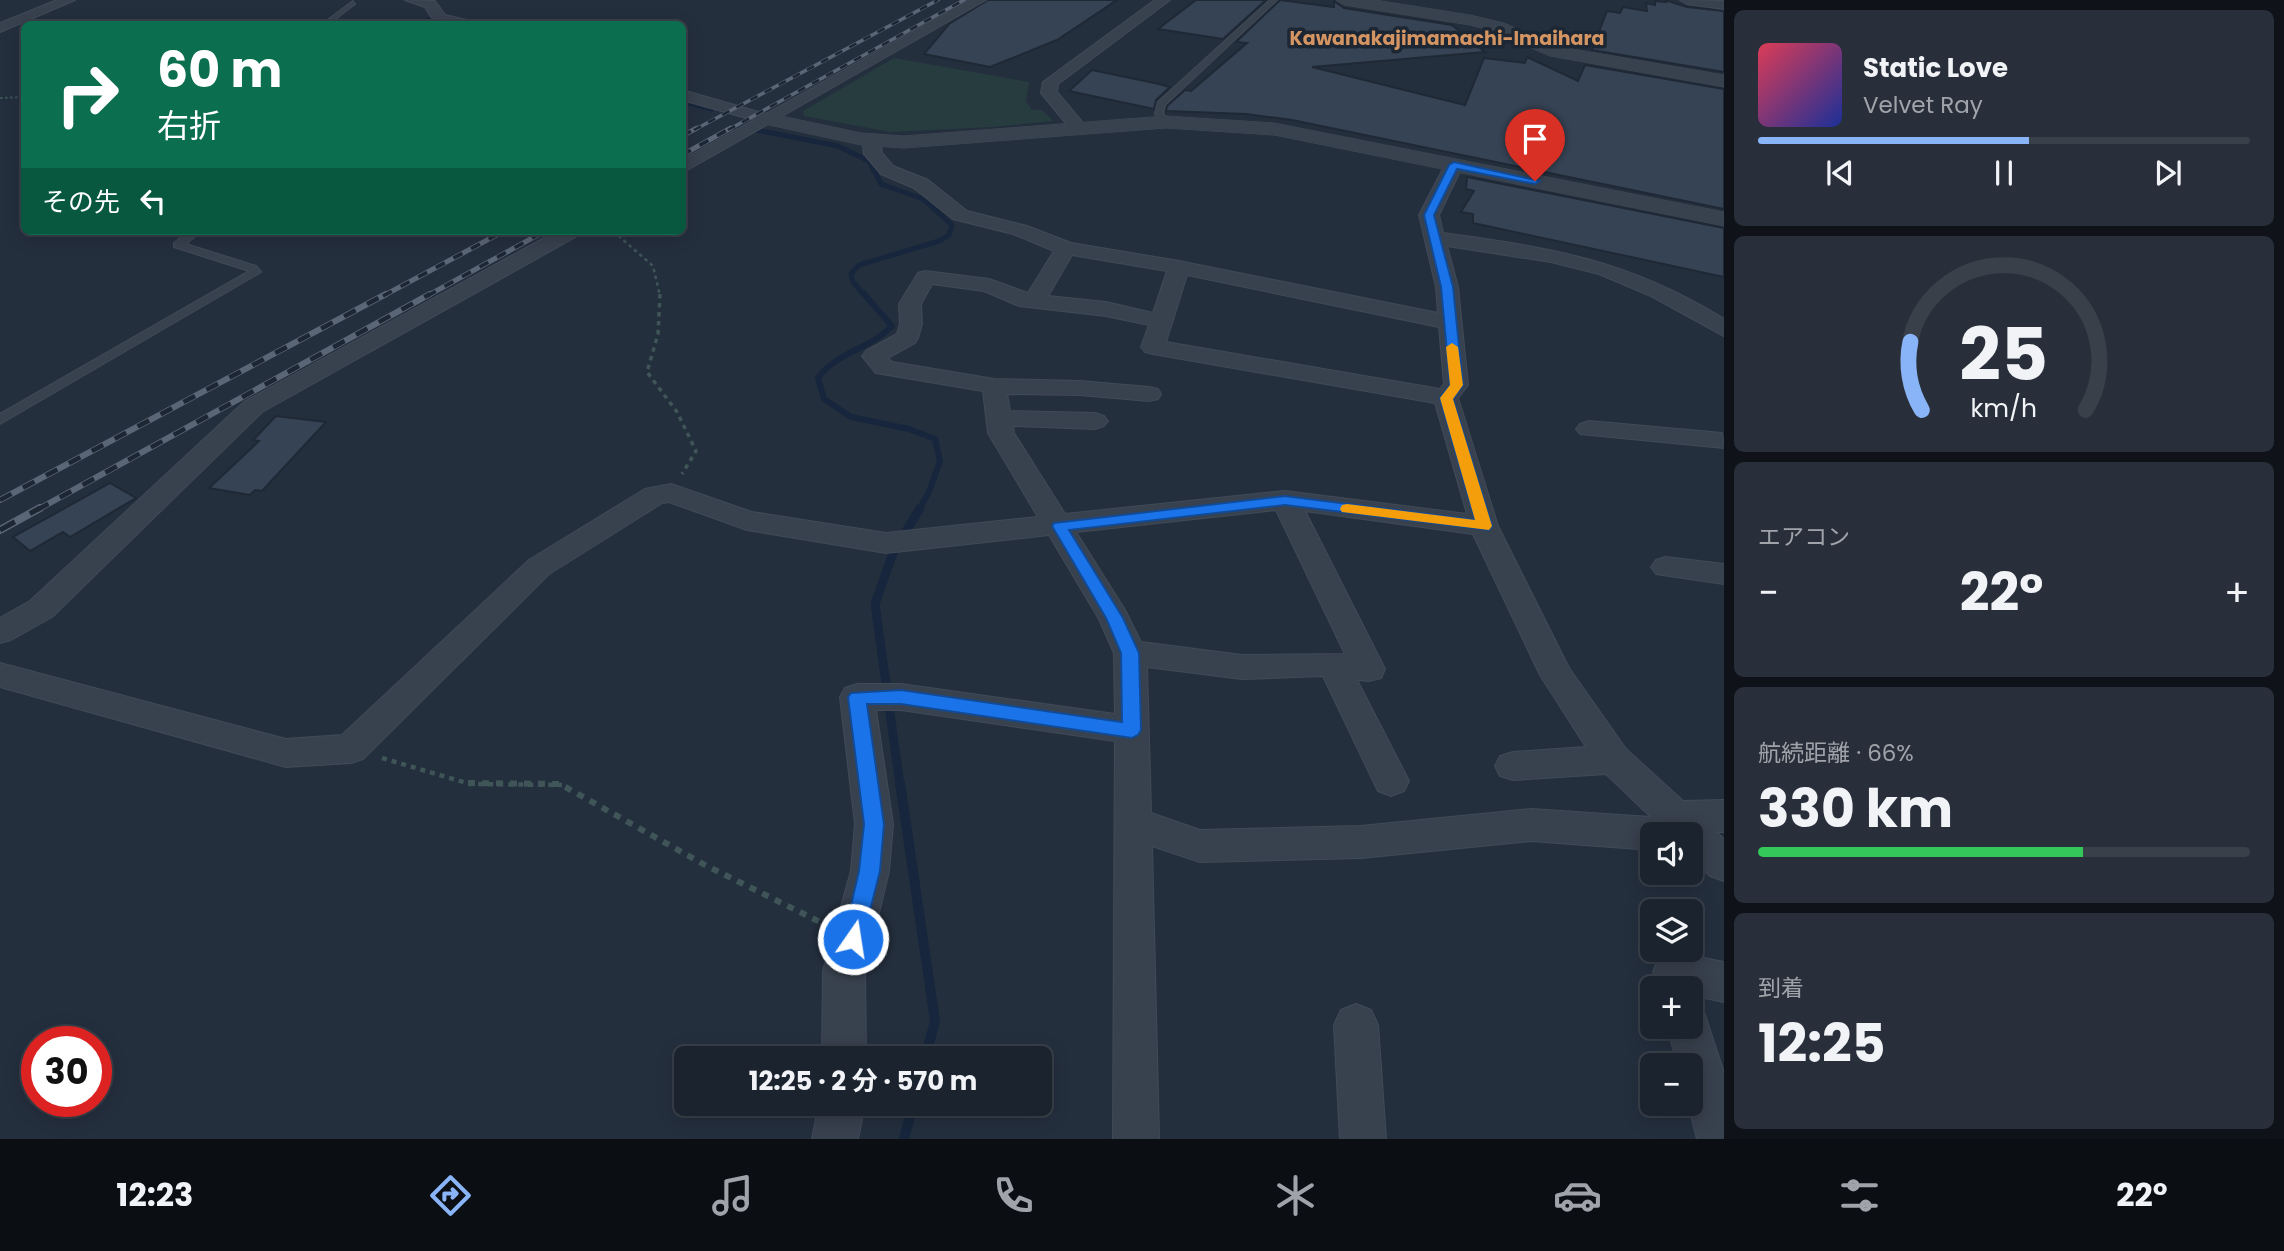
<!DOCTYPE html>
<html lang="ja">
<meta charset="utf-8">
<style>
:root{--surface:#1b232e;--page:#282f3a;--text:#f1f3f6;--muted:#a0a4aa;--line:#39404a;--accent:#8ab4f8}
body{margin:0;font-family:Poppins,"Noto Sans JP",sans-serif;background:var(--page);color:var(--text);height:100vh;display:flex;flex-direction:column;font-size:26px;white-space:nowrap}
*{box-sizing:border-box;margin:0}
p{font-size:23px;color:var(--muted)}
.icon{flex:none;width:38px;height:38px;fill:none;stroke:currentColor;stroke-width:2;stroke-linecap:round;stroke-linejoin:round}
.map{position:relative;flex:1;overflow:hidden}
.panel{display:flex;flex-direction:column;gap:10px;padding:10px;background:#0f1319;width:560px}
.panel>*{flex:none}
.hud{position:absolute;left:21px;top:21px;width:665px;height:214px;border-radius:10px;box-shadow:0 4px 18px #0003,0 0 0 2px var(--line);background:#0b6e4f;color:#fff;overflow:hidden}
.controls{position:absolute;left:1640px;top:822px;display:grid;gap:14px}
.controls a{display:grid;place-items:center;width:63px;height:63px;border-radius:10px;background:var(--surface);box-shadow:0 4px 18px #0003,0 0 0 2px var(--line);font-size:35px}
.speed{position:absolute;left:21px;top:1026px;display:flex;gap:14px;font-size:35px;font-weight:700;text-align:center}
.speed>*{display:grid;place-content:center;width:91px;height:91px;border-radius:50%;background:var(--surface);box-shadow:0 4px 18px #0003,0 0 0 2px var(--line);line-height:1}
.speed .limit{border:10px solid #d22;background:#fff;color:#111}
.pin{position:absolute;display:grid;place-items:center;width:60px;height:60px;color:#fff;margin:-72px -30px;border-radius:50% 50% 50% 0;rotate:-45deg;box-shadow:0 0 7px #0007}
.pin .icon{rotate:45deg}
.me{position:absolute;width:77px;margin:-38px;rotate:13deg;stroke-linejoin:round;filter:drop-shadow(0 0 5px #0008)}
.turn{display:flex;align-items:center;gap:24px;height:147px;padding:0 21px;font-size:32px}
.turn .icon{width:91px;height:91px;stroke-width:2.5}
.turn b{display:block;font-size:49px;line-height:60px}
.then{display:flex;align-items:center;height:66px;padding:0 21px;background:#0003;gap:14px;font-size:26px}
.big{font-size:52px;font-weight:700;line-height:1.1}
.panel .widget{flex:1;display:flex;flex-direction:column;justify-content:center;gap:10px;min-width:0;padding:0 24px;border-radius:10px;background:var(--page)}
.panel .dial{align-items:center;gap:0}
.dial svg{height:182px;overflow:visible;fill:none;stroke:var(--line);stroke-width:7;stroke-linecap:round;text-anchor:middle}
.dial text{fill:var(--text);stroke:none}
.song{display:flex;align-items:center;gap:21px}
.cover{width:84px;height:84px;border-radius:10px;background:linear-gradient(135deg,hsl(350 70% 55%),hsl(230 70% 35%))}
.played{height:7px;border-radius:4px;background:linear-gradient(90deg,var(--accent) 55%,var(--line) 55%)}
.keys{display:flex;justify-content:space-around;direction:ltr}
.heat{display:flex;justify-content:space-between;align-items:center;font-size:38px;direction:ltr}
.charge{height:10px;border-radius:5px;background:linear-gradient(90deg,#34c759 66%,var(--line) 0)}
.trip{position:absolute;left:674px;top:1046px;width:378px;height:70px;border-radius:10px;background:var(--surface);box-shadow:0 4px 18px #0003,0 0 0 2px var(--line);font-weight:700;line-height:70px;text-align:center}
.tabs{display:flex;height:112px;justify-content:space-around;align-items:center;background:#0b0e12;color:var(--muted)}
.tabs .icon{width:49px;height:49px}
.tabs .selected{color:var(--accent)}
.tabs b{font-size:32px;color:var(--text)}
main{display:flex;flex:1;min-height:0}
.map>svg:first-child{display:block}
.green{fill:#263c3f}
.lines{fill:none;stroke-linecap:round;stroke-linejoin:round}
.stream-far4{stroke:#17263c;stroke-width:3.5}
.stream-far3{stroke:#17263c;stroke-width:5}
.stream-far2{stroke:#17263c;stroke-width:6}
.stream-far1{stroke:#17263c;stroke-width:9}
.stream{stroke:#17263c;stroke-width:10}
.building{fill:#364354;stroke:#1f2835;stroke-width:2}
.service-casing{stroke:#414a57;stroke-width:2}
.minor-casing{stroke:#414a57;stroke-width:2}
.tertiary-casing{stroke:#414a57;stroke-width:1}
.path-far4{stroke:#3f5557;stroke-width:2;stroke-dasharray:2.5 2.5;stroke-linecap:butt}
.path-far3{stroke:#3f5557;stroke-width:2.5;stroke-dasharray:3.5 3.5;stroke-linecap:butt}
.path-far2{stroke:#3f5557;stroke-width:3.5;stroke-dasharray:4.5 4.5;stroke-linecap:butt}
.path-far1{stroke:#3f5557;stroke-width:4.5;stroke-dasharray:5 5;stroke-linecap:butt}
.path{stroke:#3f5557;stroke-width:6;stroke-dasharray:7 7;stroke-linecap:butt}
.service{fill:#38414e;fill-rule:evenodd}
.minor{fill:#38414e;fill-rule:evenodd}
.tertiary{fill:#38414e;fill-rule:evenodd}
.rail-far3-casing{stroke:#5a6575;stroke-width:3.5}
.rail-far2-casing{stroke:#5a6575;stroke-width:5}
.rail-far1-casing{stroke:#5a6575;stroke-width:6}
.rail-casing{stroke:#5a6575;stroke-width:8}
.rail-far3{stroke:#1d2633;stroke-width:2.5;stroke-dasharray:8;stroke-linecap:butt}
.rail-far2{stroke:#1d2633;stroke-width:3.5;stroke-dasharray:10;stroke-linecap:butt}
.rail-far1{stroke:#1d2633;stroke-width:4.5;stroke-dasharray:13;stroke-linecap:butt}
.rail{stroke:#1d2633;stroke-width:5;stroke-dasharray:17;stroke-linecap:butt}
.route{fill:#1a73e8;stroke:#114b97;stroke-width:2}
.slow{fill:#f59e0b}
.labels{text-anchor:middle;dominant-baseline:central;stroke-width:7;stroke-linejoin:round;paint-order:stroke}
.far-quarter-label{font-size:19px;font-weight:bold;fill:#d59563;stroke:#1d2633}
</style>
<main>
<div class="map">
<svg width="1724" height="1139" viewBox="0 0 1724 1139">
<rect width="100%" height="100%" fill="#242f3e"/>
<path class="green" d="M894 58 1029 82 1026 101 1032 110H1042L1053 121 992 127 890 132 804 116 803 111Z"/>
<g class="lines">
<path class="stream-far4" d="M428 19 444 24
M682 102 712 110"/>
<path class="stream-far3" d="M756 130 838 146 869 161 881 184 923 199 952 225 949 235 939 241 859 265 851 274 853 282 865 296"/>
<path class="stream-far2" d="M864 294 892 326C870 349 837 352 818 378L824 399 851 417 909 429 935 439 940 461 929 492 919 510"/>
<path class="stream-far1" d="M900 785 875 604 893 553 920 508"/>
<path class="stream" d="M900 783 935 1021 925 1059
M904 1139 913 1104"/>
</g>
<path class="building" d="M988 0H1117L1057 40 990 67 924 54 949 24Z
M1196 0H1266L1223 39 1158 29Z
M1280 0 1334 7V1L1344 8 1452 25 1485 52 1312 67 1465 105 1484 58 1525 63 1527 57 1578 81 1585 65 1724 89V209L1292 120 1246 114 1166 111 1167 106 1185 90 1191 91 1247 43 1236 42Z
M1665 0 1687 7 1724 11V72L1592 50 1607 11 1620 13 1623 7 1647 11 1646 3 1655 5V1L1666 2Z
M1092 70 1159 84 1170 87 1156 100 1154 109 1069 91Z
M1467 177 1724 228V277L1473 223V214L1461 212 1474 191 1466 189Z
M276 416 326 422 262 491 255 490 250 495 209 488 259 441 253 440Z
M110 483 136 498 70 537 63 532 30 551 13 537Z"/>
<g class="lines">
<g class="service-casing">
<path id="service" d="M1270 0H1277L1165 105 1163 114 1170 122 1163 124 1155 114 1158 102Z
M353 1 355 4 329 24H322Z
M189 231H201L186 244 256 266 261 272 0 424V414L249 271 174 247V243Z"/>
</g>
<g class="minor-casing">
<path id="minor" d="M57 0H75L0 32V23Z
M405 0 435 1 445 15 471 21 473 24 439 23 431 17 425 7Z
M969 0H986L682 173V160L754 120 682 100V90L766 114Z
M1155 0H1170L1058 84 1057 92 1088 129 1086 133H1074L1041 93 1043 82Z
M1680 0 1724 1V9L1687 4Z
M877 135 886 140 881 146 882 153 893 166 928 180 967 211 1027 226 1071 243 1179 261 1438 313 1436 287 1419 215 1445 165 1454 160 1463 165 1439 215 1443 233C1552 248 1629 260 1724 319V336L1651 296 1599 274 1551 262 1447 246 1458 287 1468 385 1458 398 1498 526 1569 668 1626 749 1683 801 1724 800V832H1716L1724 839V881L1710 876 1690 856V835H1652V850L1531 841 1361 858 1200 862 1152 846 1159 1139H1113L1115 741 901 710H876L893 824 889 871 865 971 866 1059H822L823 971 851 871 855 824 840 697 845 688 857 684H901L1115 714 1114 653 1099 619 1049 535 886 553 747 530 669 502 662 503 549 574 363 759 351 763 286 767 0 687V663L286 739 342 735 529 560 645 489 671 484 752 512 886 533 1038 517 988 433 983 391 876 373 862 356 866 351 897 334 900 324 899 304 918 273 925 271 989 279 1028 293 1054 251 1013 234 953 219 914 188 881 174 864 154 863 146 871 136ZM1072 255 1167 271 1153 313 1106 302 1048 296ZM1187 275 1439 327 1444 384 1440 389 1166 342ZM932 284 984 291 1019 306 1106 316 1149 325 1141 347 1145 352 1153 354 1435 403 1467 514 1285 491 1065 514 1014 433 1013 426 1095 429 1104 426 1108 421 1104 416 1095 413 1010 411 1007 394 1080 395 1149 401 1158 399 1161 394 1158 389 1149 387 1080 381 994 379 892 362 888 358 915 343 918 338 922 324 921 304ZM1276 510 1345 654 1242 655 1141 642 1125 610 1076 532ZM1305 511 1473 534 1540 675 1586 747 1513 752 1500 756 1495 766 1500 776 1513 780 1606 774 1651 817 1531 809 1361 826 1200 830 1151 813 1147 667 1242 679 1323 676 1378 791 1391 796 1404 791 1409 781 1357 680 1369 681 1381 678 1385 669Z
M557 231H582L579 235 262 412 52 617 11 640 0 643V618L30 601 244 402Z
M1589 421 1722 433 1724 448 1580 434 1576 429 1580 424Z
M1666 557 1724 564V584L1656 574 1651 567 1656 560Z
M1674 952 1724 962V1002L1696 996 1690 1004V989H1657L1653 972 1659 958Z
M1356 1004 1371 1010 1378 1025 1386 1139H1340L1334 1025 1341 1010Z
M1690 1006 1704 1012 1724 1073V1139H1697L1688 1104H1690V1066H1678L1667 1027H1690Z
M819 1104H865L858 1139H812Z"/>
</g>
<g class="tertiary-casing">
<path id="tertiary" d="M1336 0H1375L1470 15 1504 23 1555 46 1724 75V87L1550 56 1492 31 1470 25 1344 5Z
M767 113 861 133 904 136 1166 116 1274 123 1724 212V226L1274 135 1166 128 904 148 861 145 760 123 757 119 760 115Z"/>
</g>
<path class="path-far4" d="M0 98 24 97"/>
<path class="path-far3" d="M613 231 653 266 660 296"/>
<path class="path-far2" d="M660 294 658 334 647 372 677 412 696 451 682 474"/>
<path class="path-far1" d="M382 758 470 784 562 785"/>
<path class="path" d="M468 783 560 784 705 865 824 924"/>
<use href="#service" class="service"/>
<use href="#minor" class="minor"/>
<use href="#tertiary" class="tertiary"/>
<g class="rail-far3-casing">
<path id="rail-far3" d="M694 130 938 0
M728 130 964 0"/>
</g>
<g class="rail-far2-casing">
<path id="rail-far2" d="M682 136 697 128
M682 155 731 128
M383 296 504 231
M427 296 545 231"/>
</g>
<g class="rail-far1-casing">
<path id="rail-far1" d="M0 500 386 294
M37 510 430 294"/>
</g>
<g class="rail-casing">
<path id="rail" d="M0 530 40 508"/>
</g>
<use href="#rail-far3" class="rail-far3"/>
<use href="#rail-far2" class="rail-far2"/>
<use href="#rail-far1" class="rail-far1"/>
<use href="#rail" class="rail"/>
</g>
<path class="route" d="M1454 162 1540 181 1535 184 1457 169 1434 215 1453 287 1463 385 1453 399 1492 526 1489 530 1285 505 1069 530 1123 618 1139 653 1141 730 1138 735 1132 738 901 704H867L884 824 880 871 861 946 853 949 846 946 843 939 859 871 864 824 848 697 851 693 901 690 1122 722 1121 653 1106 618 1052 526 1054 523 1285 496 1475 520 1440 398 1450 385 1441 287 1424 215 1449 165Z"/>
<path class="slow" d="M1452 343 1458 347 1463 385 1453 399 1492 526 1489 530 1342 512 1340 509 1342 505 1347 504 1475 520 1440 398 1450 385 1446 347Z"/>
<g class="labels">
<g class="far-quarter-label">
<text x="1447" y="38">Kawanakajimamachi-Imaihara</text>
</g>
</g>
</svg>
<div class="controls">
<a><svg class="icon" aria-label="sound" viewBox="0 0 24 24"><path d="M4 9h4l5-4v14l-5-4H4zM17 9q2 3 0 6"/></svg></a>
<a><svg class="icon" aria-label="layers" viewBox="0 0 24 24"><path d="M12 4l9 5-9 5-9-5zM3 14l9 5 9-5"/></svg></a>
<a>+</a>
<a>−</a>
</div>
<div class="speed"><div class="limit">30</div></div>
<div class="pin" style="left:1535px;top:181px;background:#d93025"><svg class="icon" aria-label="arrive" viewBox="0 0 24 24"><path d="M6 21V4h12l-3 4 3 4H6"/></svg></div>
<svg class="me" style="left:853px;top:939px" viewBox="-20 -20 40 40"><circle r="17" fill="#1a73e8" stroke="#fff" stroke-width="3"/><path d="M0-11L8 9 0 5-8 9z" fill="#fff"/></svg>
<div class="trip">12:25 · 2 分 · 570 m</div>
<div class="hud">
<div class="turn"><svg class="icon" aria-label="right" viewBox="0 0 24 24"><path d="M7 20v-9h11M14 6l5 5-5 5"/></svg><div><b>60 m</b>右折</div></div>
<div class="then">その先<svg class="icon" aria-label="left" viewBox="0 0 24 24"><path d="M17 20v-9H6M10 6l-5 5 5 5"/></svg></div>
</div>
</div>
<section class="panel">
<div class="widget">
<div class="song"><i class="cover"></i><div><b>Static Love</b><p>Velvet Ray</p></div></div>
<div class="played"></div>
<div class="keys"><svg class="icon" aria-label="previous" viewBox="0 0 24 24"><path d="M18 5L8 12l10 7zM5 5v14"/></svg><svg class="icon" aria-label="pause" viewBox="0 0 24 24"><path d="M8 5v14M16 5v14"/></svg><svg class="icon" aria-label="next" viewBox="0 0 24 24"><path d="M6 5l10 7-10 7zM19 5v14"/></svg></div>
</div>
<div class="widget dial"><svg viewBox="0 0 100 80">
<path d="M14 69A42 42 0 1 1 86 69"/>
<path d="M14 69A42 42 0 0 1 9 39" stroke="#8ab4f8"/>
<text x="50" y="56" font-size="32" font-weight="700">25</text>
<text x="50" y="72" font-size="11">km/h</text>
</svg></div>
<div class="widget"><p>エアコン</p>
<div class="heat"><a>−</a><b class="big">22°</b><a>+</a></div>
</div>
<div class="widget"><p>航続距離 · 66%</p><b class="big">330 km</b><div class="charge"></div></div>
<div class="widget"><p>到着</p><b class="big">12:25</b></div>
</section>
</main>
<nav class="tabs">
<b>12:23</b>
<svg class="icon selected" aria-label="directions" viewBox="0 0 24 24"><path d="M12 3l9 9-9 9-9-9zM9 14v-3h6M13 9l2 2-2 2"/></svg>
<svg class="icon" aria-label="music" viewBox="0 0 24 24"><path d="M9 18V5l10-2v13"/><circle cx="6" cy="18" r="3"/><circle cx="16" cy="16" r="3"/></svg>
<svg class="icon" aria-label="phone" viewBox="0 0 24 24"><path d="M5 4h4l2 5-3 2q2 4 5 5l2-3 5 2v4C11 20 4 13 5 4z"/></svg>
<svg class="icon" aria-label="climate" viewBox="0 0 24 24"><path d="M12 3v18M4 7l16 10M4 17L20 7"/></svg>
<svg class="icon" aria-label="car" viewBox="0 0 24 24"><path d="M5 17H2v-5l4-1 3-4h7l3 4 3 1v5h-3M9 17h6M6 11h13"/><circle cx="7" cy="17" r="2"/><circle cx="17" cy="17" r="2"/></svg>
<svg class="icon" aria-label="filters" viewBox="0 0 24 24"><path d="M4 7h16M4 17h16"/><circle cx="9" cy="7" r="2"/><circle cx="15" cy="17" r="2"/></svg>
<b>22°</b>
</nav>
